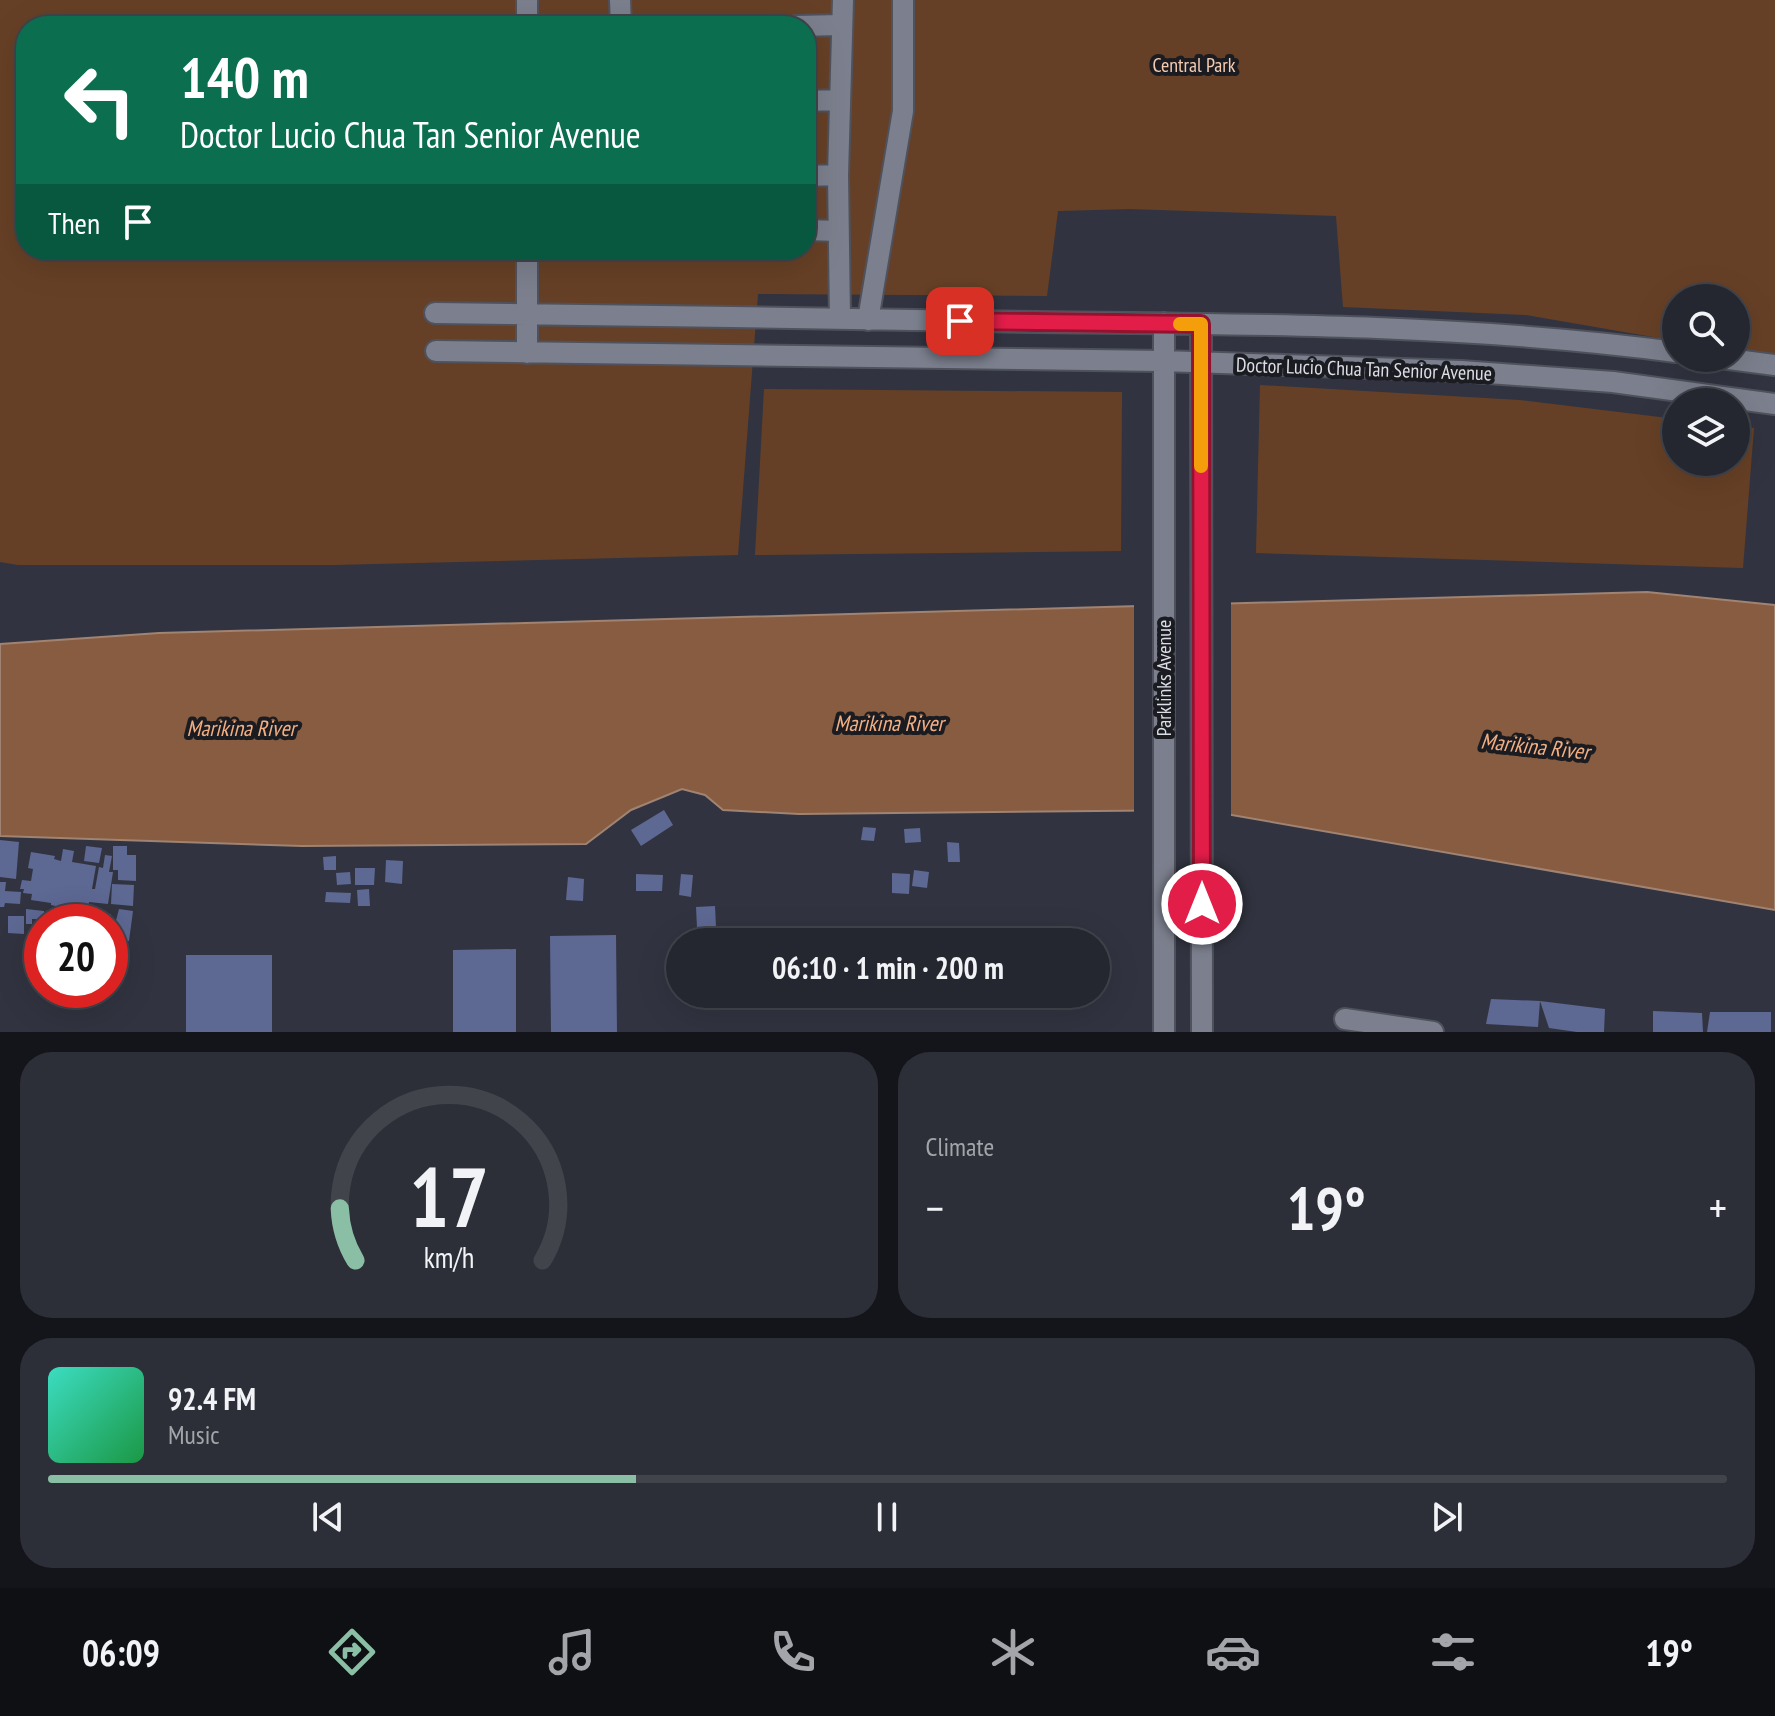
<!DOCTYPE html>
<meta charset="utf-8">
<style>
:root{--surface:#252730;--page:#2d2f38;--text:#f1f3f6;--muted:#a3a5ab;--line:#42444c;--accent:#8abfa5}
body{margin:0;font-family:"PT Sans Narrow",sans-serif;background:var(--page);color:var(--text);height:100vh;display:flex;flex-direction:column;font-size:30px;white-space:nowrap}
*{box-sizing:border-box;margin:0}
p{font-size:26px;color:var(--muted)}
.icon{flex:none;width:44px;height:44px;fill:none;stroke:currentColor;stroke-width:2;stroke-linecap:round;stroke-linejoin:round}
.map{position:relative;height:1032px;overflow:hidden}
.drawer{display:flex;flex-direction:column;gap:20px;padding:20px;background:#14151a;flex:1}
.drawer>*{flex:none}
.top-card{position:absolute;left:16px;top:16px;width:800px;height:244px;border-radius:32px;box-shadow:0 8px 32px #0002,0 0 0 2px var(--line);background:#0b6e4f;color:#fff;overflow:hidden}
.controls{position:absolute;left:1662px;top:284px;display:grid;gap:16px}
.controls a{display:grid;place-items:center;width:88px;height:88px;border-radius:50%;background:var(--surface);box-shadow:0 8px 32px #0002,0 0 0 2px var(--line);font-size:40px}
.speed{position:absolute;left:24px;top:904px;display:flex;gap:16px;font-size:40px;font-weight:700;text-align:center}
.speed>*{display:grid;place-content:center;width:104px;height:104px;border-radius:50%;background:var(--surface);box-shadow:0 8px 32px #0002,0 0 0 2px var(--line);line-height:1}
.speed .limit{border:12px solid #d22;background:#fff;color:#111}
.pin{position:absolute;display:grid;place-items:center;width:68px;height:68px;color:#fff;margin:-34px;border-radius:16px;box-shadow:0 4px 12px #0006}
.me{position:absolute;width:88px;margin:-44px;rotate:0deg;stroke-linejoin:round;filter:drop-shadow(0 0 6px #0008)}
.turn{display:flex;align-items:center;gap:28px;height:168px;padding:0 32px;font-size:36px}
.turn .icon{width:104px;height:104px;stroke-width:2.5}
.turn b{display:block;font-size:56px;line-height:68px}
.then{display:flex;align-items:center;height:76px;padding:0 32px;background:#0003;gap:16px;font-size:30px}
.big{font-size:60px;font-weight:700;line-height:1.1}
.drawer .card{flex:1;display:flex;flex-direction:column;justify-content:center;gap:12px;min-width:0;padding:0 28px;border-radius:32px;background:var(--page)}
.drawer .dial{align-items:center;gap:0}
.dial svg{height:208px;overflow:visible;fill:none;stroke:var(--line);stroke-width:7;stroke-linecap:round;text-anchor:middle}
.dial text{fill:var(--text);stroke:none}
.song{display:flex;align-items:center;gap:24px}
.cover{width:96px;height:96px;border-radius:12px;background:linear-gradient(135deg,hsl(170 70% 55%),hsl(140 70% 35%))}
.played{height:8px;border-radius:4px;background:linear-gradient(90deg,var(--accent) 35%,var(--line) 35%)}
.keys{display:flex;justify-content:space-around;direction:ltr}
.heat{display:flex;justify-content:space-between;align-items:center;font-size:44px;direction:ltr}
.drawer .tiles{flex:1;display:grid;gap:20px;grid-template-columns:1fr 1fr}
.card:last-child{grid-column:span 2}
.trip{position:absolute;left:666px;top:928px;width:444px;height:80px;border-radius:40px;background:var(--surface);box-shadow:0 8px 32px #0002,0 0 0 2px var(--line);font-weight:700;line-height:80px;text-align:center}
.tab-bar{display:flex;height:128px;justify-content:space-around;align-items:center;background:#0f1013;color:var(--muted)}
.tab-bar .icon{width:56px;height:56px}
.tab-bar .on{color:var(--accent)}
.tab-bar b{font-size:36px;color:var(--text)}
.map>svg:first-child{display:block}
.green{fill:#664026;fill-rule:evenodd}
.water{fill:#875c40;stroke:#a08372;stroke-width:2}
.pier{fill:#313440}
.building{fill:#5d6893}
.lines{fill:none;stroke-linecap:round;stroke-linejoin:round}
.minor-casing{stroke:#4f525c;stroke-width:24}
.minor{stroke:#7c808e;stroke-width:20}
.route-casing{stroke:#92132f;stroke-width:20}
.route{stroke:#e11d48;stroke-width:14}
.slow{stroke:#f59e0b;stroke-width:14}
.labels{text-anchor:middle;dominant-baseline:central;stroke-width:8;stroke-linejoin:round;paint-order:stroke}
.park-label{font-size:20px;fill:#f5cbb0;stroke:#1a1c21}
.street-label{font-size:20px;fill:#dbdee6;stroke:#1a1c21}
.water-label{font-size:22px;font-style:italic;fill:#f3ae82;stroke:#1a1c21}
</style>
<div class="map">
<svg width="1775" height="1032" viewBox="0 0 1775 1032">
<rect width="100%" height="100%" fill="#313440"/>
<path class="green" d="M0 0H1775V359L1736 352V298H1676V341L1526 315 1343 307 1336 216 1130 209 1058 211 1047 296 758 294 738 555 333 565H18L0 562ZM26 26H806V250H26Z
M1260 385 1519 400 1676 419V462H1736V426L1754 428 1743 568 1256 553Z
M764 389 1122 392 1121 551 755 555Z"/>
<path class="water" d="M1647 592 1775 605V910L1203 810 799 814 723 810 705 795 682 789 631 810 586 844 302 846 0 836V644L159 633Z"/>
<path class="pier" d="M1231 600V819L1202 814 1134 815V603Z"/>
<path class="building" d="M664 810 673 825 641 846 631 830Z
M863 827 876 828 874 841 861 840Z
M920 828 921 842 905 843 904 829Z
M0 840 19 842 16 879 0 877Z
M947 842 959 843 960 862H948Z
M86 846 102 848 99 863 84 861Z
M113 846H127V855H136V881L118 880V870H113Z
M63 849 74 851 72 862 96 866 92 889H95L99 867 103 868 105 855 112 856 109 872H113L108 904 89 902 87 916 65 912V908L51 905V903L31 900 32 894 23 893 24 889H20L22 880 31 881 33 869 28 868 31 852 55 856 54 859 61 861Z
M336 856V870H324L323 857Z
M386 860 403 861 402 884 385 882Z
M355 868H375L374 885H355Z
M914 870 929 872 927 888 912 886Z
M350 872 351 884 337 885 336 873Z
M892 873 910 874 909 894 892 893Z
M636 874 663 875 662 891H636Z
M681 874 693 875 691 897 679 895Z
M568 877 584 879 583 901 566 900Z
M0 882H6L5 891 21 892 20 904 5 903 4 907H0Z
M112 884 134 885 133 906 111 904Z
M369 889 370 906H358L357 890Z
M326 892 351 893 350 903 325 902Z
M715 906 716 927 697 928 696 907Z
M26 909 44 911V919H32V924H26Z
M119 909 133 911 129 941 110 939V931L113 932Z
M90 914H111V922H90Z
M8 916H24V934L8 933Z
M616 935 617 1032H551L550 936Z
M516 949V1032H453V950Z
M186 955H272V1032H186Z
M1491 999 1540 1001 1538 1027 1486 1024Z
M1540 1001 1605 1009 1604 1032H1577L1549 1028Z
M1653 1011 1702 1013 1703 1032H1653Z
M1710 1012H1771V1032H1707Z"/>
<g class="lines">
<g class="minor-casing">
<path id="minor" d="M620 0 621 26
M527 26V0
M796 26 842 25
M806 101 839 100
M806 176 838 175
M806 230 838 231
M435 313C635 315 834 319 1034 322 1248 324 1464 324 1676 352
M840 319 838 175 843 0
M868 320 903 111V0
M1164 323V1032
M1201 324 1202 1032
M436 351 1163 361 1461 371 1613 382 1775 404
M527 353V250
M1721 358 1775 365
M1345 1019 1433 1032"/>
</g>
<use href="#minor" class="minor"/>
</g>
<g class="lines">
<g class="route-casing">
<path id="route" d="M960 321 1201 324 1202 904"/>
</g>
<use href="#route" class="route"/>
<path class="slow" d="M1180 324H1201V466"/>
</g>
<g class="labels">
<g class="park-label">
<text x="1194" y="65">Central Park</text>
</g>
<g class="street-label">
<text transform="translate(1364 369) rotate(2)">Doctor Lucio Chua Tan Senior Avenue</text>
<text transform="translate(1164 678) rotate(-90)">Parklinks Avenue</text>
</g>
<g class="water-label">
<text x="889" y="723">Marikina River</text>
<text x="241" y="728">Marikina River</text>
<text transform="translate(1535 746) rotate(6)">Marikina River</text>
</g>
</g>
</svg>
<div class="controls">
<a><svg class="icon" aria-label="search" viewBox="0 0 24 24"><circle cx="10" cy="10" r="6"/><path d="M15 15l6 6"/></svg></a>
<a><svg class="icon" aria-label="layers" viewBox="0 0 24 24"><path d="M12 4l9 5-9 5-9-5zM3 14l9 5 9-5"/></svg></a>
</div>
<div class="speed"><div class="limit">20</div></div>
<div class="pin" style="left:960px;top:321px;background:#d93025"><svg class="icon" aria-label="arrive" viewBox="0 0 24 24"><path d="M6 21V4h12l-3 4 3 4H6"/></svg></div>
<svg class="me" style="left:1202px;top:904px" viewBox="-20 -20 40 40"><circle r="17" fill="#e11d48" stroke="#fff" stroke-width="3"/><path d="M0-11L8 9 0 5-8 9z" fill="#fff"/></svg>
<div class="trip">06:10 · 1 min · 200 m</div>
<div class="top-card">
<div class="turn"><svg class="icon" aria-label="left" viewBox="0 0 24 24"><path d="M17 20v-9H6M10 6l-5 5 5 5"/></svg><div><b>140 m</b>Doctor Lucio Chua Tan Senior Avenue</div></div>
<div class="then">Then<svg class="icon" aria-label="arrive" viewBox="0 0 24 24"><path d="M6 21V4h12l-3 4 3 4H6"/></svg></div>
</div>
</div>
<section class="drawer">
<div class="tiles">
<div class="card dial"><svg viewBox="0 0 100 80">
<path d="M14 69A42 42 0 1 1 86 69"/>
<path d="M14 69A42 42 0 0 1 8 49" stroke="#8abfa5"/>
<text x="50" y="56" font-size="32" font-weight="700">17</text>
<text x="50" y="72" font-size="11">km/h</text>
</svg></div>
<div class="card"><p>Climate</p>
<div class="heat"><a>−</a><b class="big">19°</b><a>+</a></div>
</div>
<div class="card">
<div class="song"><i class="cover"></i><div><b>92.4 FM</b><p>Music</p></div></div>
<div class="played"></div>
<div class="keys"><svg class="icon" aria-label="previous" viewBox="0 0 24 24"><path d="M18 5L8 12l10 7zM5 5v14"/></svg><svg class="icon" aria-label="pause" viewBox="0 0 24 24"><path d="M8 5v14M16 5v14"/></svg><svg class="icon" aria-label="next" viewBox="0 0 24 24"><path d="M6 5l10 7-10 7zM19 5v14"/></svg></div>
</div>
</div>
</section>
<nav class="tab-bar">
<b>06:09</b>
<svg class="icon on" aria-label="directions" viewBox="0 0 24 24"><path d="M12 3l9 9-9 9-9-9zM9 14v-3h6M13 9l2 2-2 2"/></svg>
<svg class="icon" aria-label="music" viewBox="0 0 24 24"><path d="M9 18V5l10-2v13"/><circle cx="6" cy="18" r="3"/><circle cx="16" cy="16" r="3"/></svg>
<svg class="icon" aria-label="phone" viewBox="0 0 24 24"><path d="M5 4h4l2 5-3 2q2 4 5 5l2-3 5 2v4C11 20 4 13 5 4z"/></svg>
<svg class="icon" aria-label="climate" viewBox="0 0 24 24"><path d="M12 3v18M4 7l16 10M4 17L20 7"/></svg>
<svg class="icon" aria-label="car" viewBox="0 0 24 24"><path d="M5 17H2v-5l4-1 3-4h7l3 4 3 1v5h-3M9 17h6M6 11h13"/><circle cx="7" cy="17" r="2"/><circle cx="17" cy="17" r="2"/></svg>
<svg class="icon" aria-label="filters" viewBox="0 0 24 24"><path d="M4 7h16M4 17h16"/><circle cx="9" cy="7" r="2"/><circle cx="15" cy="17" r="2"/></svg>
<b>19°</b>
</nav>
